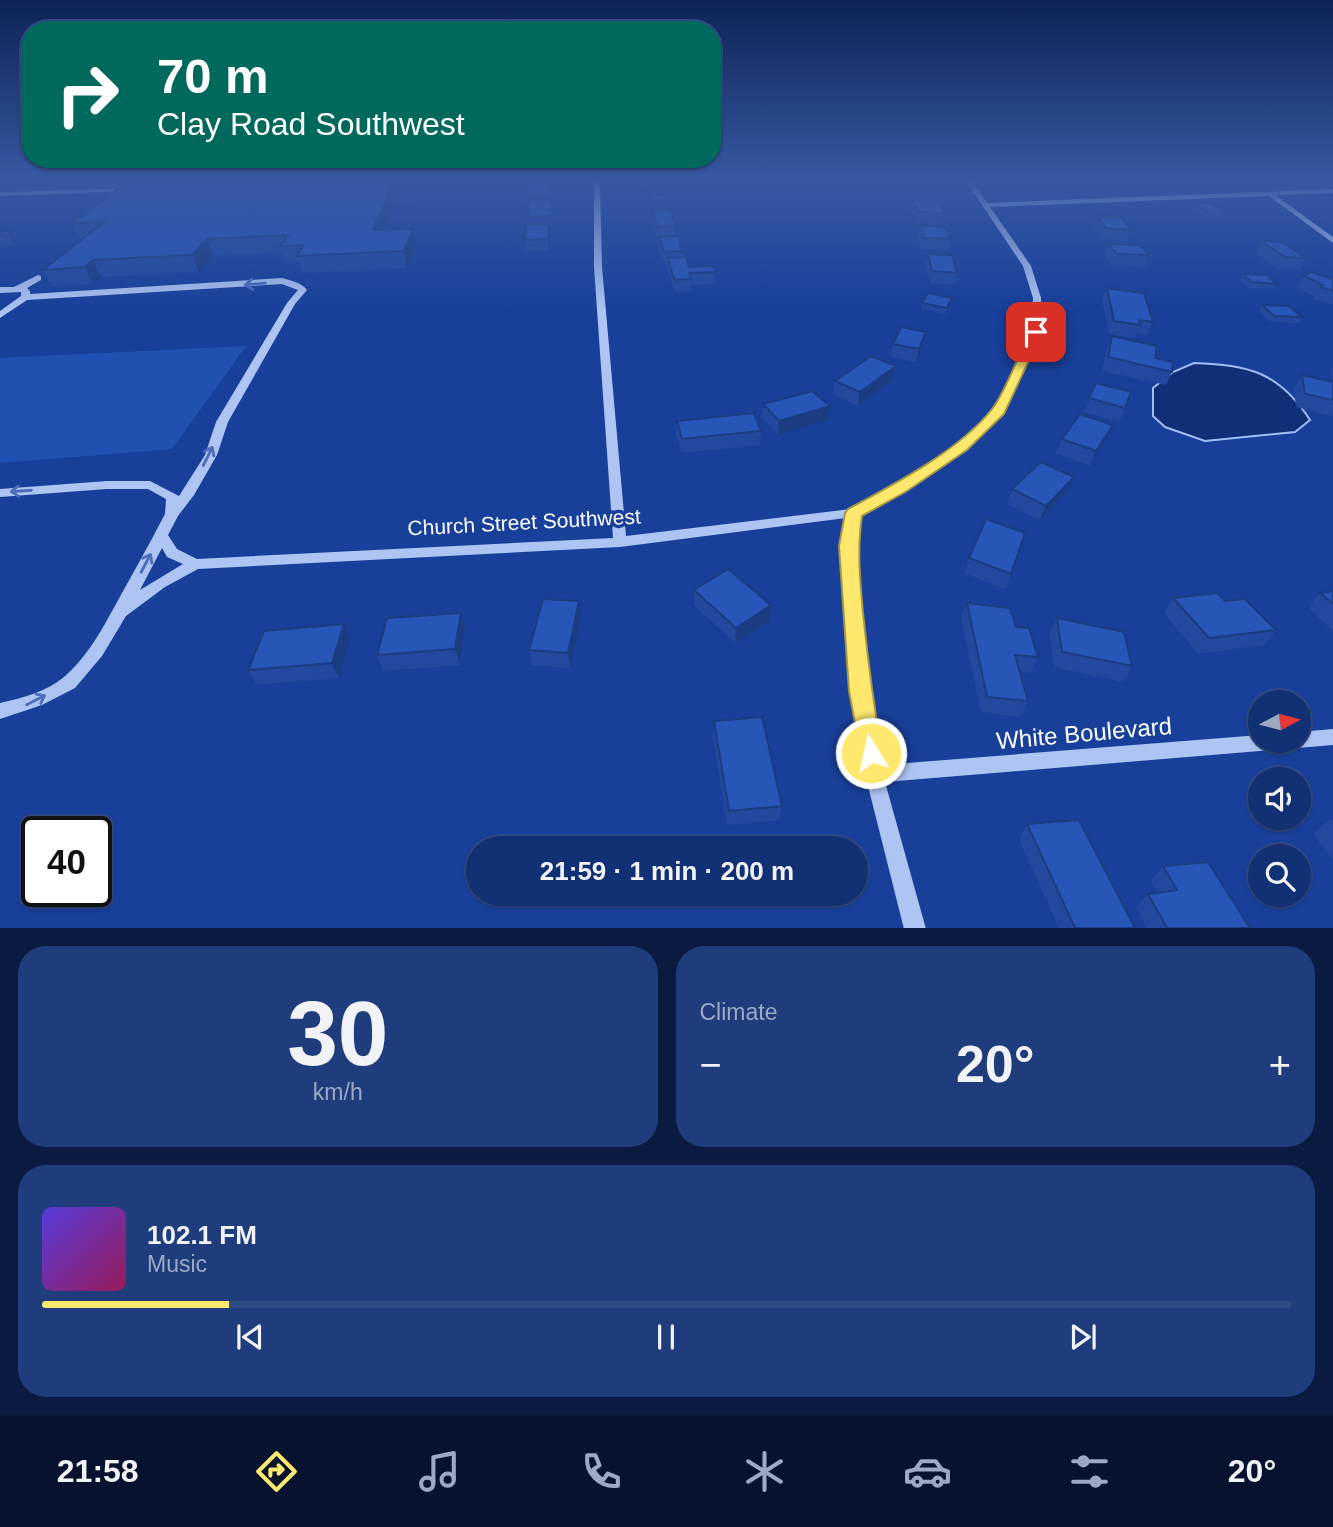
<!DOCTYPE html>
<meta charset="utf-8">
<style>
:root{--surface:#123074;--page:#1f3c7c;--text:#f1f3f6;--muted:#9ca9c5;--line:#314b86;--accent:#ffe86e}
body{margin:0;font-family:Arial,sans-serif;background:var(--page);color:var(--text);height:100vh;display:flex;flex-direction:column;font-size:26px;white-space:nowrap}
*{box-sizing:border-box;margin:0}
p{font-size:23px;color:var(--muted)}
.icon{flex:none;width:38px;height:38px;fill:none;stroke:currentColor;stroke-width:2;stroke-linecap:round;stroke-linejoin:round}
.map{position:relative;height:928px;overflow:hidden}
.side{display:flex;flex-direction:column;gap:18px;padding:18px;background:#0a1a40;flex:1}
.side>*{flex:none}
.guide{position:absolute;left:21px;top:21px;width:700px;height:147px;border-radius:28px;box-shadow:0 2px 5px #0004,0 0 0 2px var(--line);background:#00695c;color:#fff;overflow:hidden}
.needle{width:46px;rotate:83deg}
.controls{position:absolute;left:1248px;top:690px;display:grid;gap:14px}
.controls a{display:grid;place-items:center;width:63px;height:63px;border-radius:50%;background:var(--surface);box-shadow:0 2px 5px #0004,0 0 0 2px var(--line);font-size:35px}
.speed{position:absolute;left:21px;top:816px;display:flex;gap:14px;font-size:35px;font-weight:700;text-align:center}
.speed>*{display:grid;place-content:center;width:91px;height:91px;border-radius:50%;background:var(--surface);box-shadow:0 2px 5px #0004,0 0 0 2px var(--line);line-height:1}
.speed .limit{border:4px solid #111;border-radius:10px;background:#fff;color:#111}
.pin{position:absolute;display:grid;place-items:center;width:60px;height:60px;color:#fff;margin:-30px;border-radius:14px;box-shadow:0 4px 10px #0006}
.me{position:absolute;width:77px;margin:-38px;rotate:350deg;stroke-linejoin:round;filter:drop-shadow(0 0 5px #0008)}
.turn{display:flex;align-items:center;gap:24px;height:147px;padding:0 21px;font-size:32px}
.turn .icon{width:91px;height:91px;stroke-width:2.5}
.turn b{display:block;font-size:49px;line-height:60px}
.big{font-size:52px;font-weight:700;line-height:1.1}
.side .tile{flex:1;display:flex;flex-direction:column;justify-content:center;gap:10px;min-width:0;padding:0 24px;border-radius:28px;background:var(--page)}
.side .dial{align-items:center;gap:0}
.dial b{font-size:91px;line-height:1}
.song{display:flex;align-items:center;gap:21px}
.cover{width:84px;height:84px;border-radius:10px;background:linear-gradient(135deg,hsl(250 70% 55%),hsl(330 70% 35%))}
.played{height:7px;border-radius:4px;background:linear-gradient(90deg,var(--accent) 15%,var(--line) 15%)}
.keys{display:flex;justify-content:space-around;direction:ltr}
.heat{display:flex;justify-content:space-between;align-items:center;font-size:38px;direction:ltr}
.side .tiles{flex:1;display:grid;gap:18px;grid-template-columns:1fr 1fr}
.tile:last-child{grid-column:span 2}
.trip{position:absolute;left:466px;top:836px;width:402px;height:70px;border-radius:35px;background:var(--surface);box-shadow:0 2px 5px #0004,0 0 0 2px var(--line);font-weight:700;line-height:70px;text-align:center}
.menu{display:flex;height:112px;justify-content:space-around;align-items:center;background:#07132e;color:var(--muted)}
.menu .icon{width:49px;height:49px}
.menu .current{color:var(--accent)}
.menu b{font-size:32px;color:var(--text)}
.map>svg:first-child{display:block}
.green{fill:#2150b3}
.water{fill:#102f77;stroke:#a1bdf4;stroke-width:2}
.lines{fill:none;stroke-linecap:round;stroke-linejoin:round}
.minor{fill:#aec4f2;fill-rule:evenodd}
.wall{fill:#22499e}
.shaded-wall{fill:#1b3c81}
.building{fill:#2755b8;stroke:#1b3c81;stroke-width:2}
.oneway{stroke:#4c6eb9}
.route{fill:#ffe86e;stroke:#a69748;stroke-width:2}
.labels{text-anchor:middle;dominant-baseline:central;stroke-width:7;stroke-linejoin:round;paint-order:stroke}
.street-label{font-size:21px;fill:#fff;stroke:#18409a}
.near-street-label{font-size:24px;fill:#fff;stroke:#18409a}
</style>
<div class="map">
<svg width="1333" height="929" viewBox="0 0 1333 929">
<rect width="100%" height="100%" fill="#18409a"/>
<path class="green" d="M246 346 172 449 0 463V358Z"/>
<path class="water" d="M1194 363C1249 365 1279 372 1310 420L1295 432 1205 441 1165 427 1153 416V388L1173 372Z"/>
<g class="lines">
<path class="minor" d="M594 181H600L602 267 626 536 851 509 896 485 957 443 994 409 1031 332 1033 298 1023 266 966 181H972L987 203 1333 189V193L1275 195 1333 237V243L1269 196 990 207 1031 266 1041 298V332L1003 413 965 449 906 491 860 515 855 546 868 691 882 765 1260 735V740H1298V732L1333 729V745L885 782 926 929H904L865 774 852 691 841 546 846 518 620 547 198 569 165 587 126 616 102 656 75 688 42 705 0 719V703C22 698 46 692 64 677 84 660 99 635 111 613 129 580 148 547 165 514L166 499 148 489H107L0 497V489L107 481H150L179 496 205 455 216 422 287 303 298 290 282 284 27 300 0 318V311L21 296V292L0 293V287H14L38 275 41 276V280L27 288 30 291V294L282 278C292 281 301 282 307 290L295 304 228 422 217 455 194 495 178 516 168 535 177 549 197 559 613 538 594 267ZM162 548 167 557 183 564 140 590Z
M136 188V190L134 191 0 196V192Z"/>
</g>
<path class="wall" d="M644 181H669V191L648 192Z
M1014 181H1046V184L1019 185Z
M426 183 419 201 395 202 383 230 413 229 417 246 407 268 302 273 299 262H285L282 252 213 255 199 272 101 277 93 284 52 287 43 270 81 239H80L72 223Z
M551 192 550 200 553 210 552 227H549V250L526 251 525 240 528 224 527 217 529 203H522L521 193Z
M648 195 667 200V205L651 206 648 200Z
M912 200 945 213 943 224 916 223 910 210Z
M1193 204 1227 213 1225 218H1208L1190 209Z
M653 211 675 226V236L683 251V258L689 267 715 272V284L691 285V291L674 292 668 270V263L664 264 659 248V238H657L653 221Z
M1097 216 1131 230 1127 241 1102 239 1093 226Z
M919 225 951 239 948 250 921 249 917 236Z
M9 231 15 242V246H0V232Z
M1261 241 1306 258 1300 269H1279L1256 253Z
M1108 244 1149 255 1145 267 1112 265 1104 255Z
M928 254 957 273 955 285 930 283 926 265Z
M1243 274 1276 284 1273 290 1248 288 1240 280Z
M1304 276 1333 279V305L1313 299 1314 296 1297 288Z
M1107 288 1153 322 1147 335 1136 333 1135 338 1109 334 1102 300Z
M922 303 950 304 945 314 921 309Z
M1262 305 1302 317 1299 323 1271 322 1259 312Z
M926 332 923 345 916 362 890 357 893 344Z
M1112 336 1155 358 1172 372 1166 385 1102 371 1107 349Z
M896 366 893 379 858 406 833 395 835 381Z
M1333 367V381L1331 371Z
M1302 375 1333 382V413L1331 416 1296 407 1294 389Z
M1096 383 1125 408 1119 422 1084 412Z
M763 404 830 406 827 420 778 435 762 418Z
M677 421 761 431 760 445 682 453 676 435Z
M1062 439H1106L1090 466 1056 453Z
M1074 477 1067 492 1040 520 1007 504 1012 489Z
M969 558 1011 574 1005 589 964 573Z
M694 590 771 605 769 621 735 643 694 605Z
M1333 591V631L1309 608 1320 593Z
M1173 598 1225 601 1276 630 1264 645 1198 654 1164 613Z
M967 603 1016 627 1038 657 1030 673 1020 672 1028 701 1020 717 981 712 961 618Z
M581 616 570 668 531 665 529 650Z
M1057 618 1132 666 1123 682 1054 667 1049 634Z
M465 629 460 665 383 671 377 655Z
M350 640 339 678 257 685 248 670Z
M714 721 782 806 779 820 727 825 713 736Z
M1333 819V860L1313 834 1328 820Z
M1027 824 1135 928H1059L1019 839Z
M1163 866 1250 928H1147L1136 907 1148 894 1158 892 1151 881Z"/>
<path class="shaded-wall" d="M418 181H426V183L419 201 416 186Z
M391 187 395 202 377 246 373 230Z
M552 200 553 210 552 227 551 216Z
M549 224 550 234 549 250 548 239Z
M413 229 417 246 407 268 404 251Z
M9 231 15 242V246L9 235Z
M207 239 213 255 199 272 192 255Z
M93 260 101 277 93 284 85 267Z
M926 332 923 345 916 362 919 349Z
M896 366 893 379 858 406 860 392Z
M830 406 827 420 778 435 779 421Z
M1113 425 1106 439 1090 466 1096 451Z
M1074 477 1067 492 1040 520 1046 506Z
M579 601 581 616 570 668 568 653Z
M771 605 769 621 735 643 736 628Z
M461 613 465 629 460 665 455 649Z
M344 624 350 640 339 678 332 663Z"/>
<path class="building" d="M129 181H418L416 186 391 187 373 230 413 229 404 251 297 256 303 245 280 246 288 235 207 239 192 255 93 260 85 267 43 270 104 222 72 223Z
M647 181H669L648 182Z
M550 182 549 196H529V193H521L522 189H529L530 183Z
M664 194 667 200 651 201 648 195Z
M552 200 551 216 527 217 529 201Z
M912 200 938 201 945 213 918 212Z
M1210 203 1227 213H1210L1193 204Z
M671 210 675 226 657 227 653 211Z
M1097 216 1121 217 1131 230 1106 228Z
M527 224H549L548 239 525 240Z
M919 225 945 227 951 239 924 238Z
M9 231V235H0V232Z
M677 236 683 251 664 252 659 237Z
M1261 241 1282 242 1306 258 1285 257Z
M1108 244 1140 245 1149 255 1117 254Z
M928 254 952 255 957 273 932 271Z
M686 257 689 267 713 266 715 272 689 273 691 279 674 280 668 258Z
M1311 272 1333 279V291L1320 287 1323 285 1304 276Z
M1243 274 1267 275 1276 284 1251 282Z
M1107 288 1144 293 1153 322 1139 320 1140 325 1114 321Z
M928 293 952 298 947 308 922 303Z
M1262 305 1289 306 1302 317 1274 316Z
M901 327 926 332 919 349 893 344Z
M1112 336 1157 346 1155 358 1173 362 1172 372 1108 357Z
M871 356 896 366 860 392 835 381Z
M1302 375 1333 382V400L1305 394Z
M1096 383 1131 392 1125 408 1089 398Z
M812 391 830 406 779 421 763 404Z
M754 413 761 431 682 439 677 421Z
M1080 414 1113 425 1096 451 1062 439Z
M1041 462 1074 477 1046 506 1012 489Z
M986 519 1025 533 1011 574 969 558Z
M728 569 771 605 736 628 694 590Z
M1333 591V604L1320 593Z
M1217 593 1225 601 1245 599 1276 630 1209 638 1173 598Z
M543 599 579 601 568 653 529 650Z
M967 603 1010 608 1016 627 1029 628 1038 657 1015 655 1028 701 987 697Z
M461 613 455 649 377 655 387 618Z
M1057 618 1124 632 1132 666 1062 652Z
M344 624 332 663 248 670 264 631Z
M762 717 782 806 729 811 714 721Z
M1079 820 1135 928H1075L1027 824Z
M1208 862 1250 928H1167L1148 894 1177 890 1163 866Z"/>
<defs><path id="oneway-shaft" d="M-6 0H5M1.5-3L5.5 0L1.5 3" fill="none" stroke-width="1.6" stroke-linecap="round" stroke-linejoin="round" transform="scale(1.75)"/></defs>
<g class="oneway">
<use href="#oneway-shaft" transform="translate(255 284) rotate(175)"/>
<use href="#oneway-shaft" transform="translate(208 456) rotate(-64)"/>
<use href="#oneway-shaft" transform="translate(21 491) rotate(176)"/>
<use href="#oneway-shaft" transform="translate(146 563) rotate(-62)"/>
<use href="#oneway-shaft" transform="translate(36 700) rotate(-27)"/>
</g>
<linearGradient id="sky" x2="0" y2="1"><stop stop-color="#0d2355"/><stop offset="0.58" stop-color="#3759a3"/><stop offset="1" stop-color="#3759a3" stop-opacity="0"/></linearGradient>
<rect width="1333" height="311" fill="url(#sky)"/>
<path class="route" d="M1036 328 1042 332 1004 414 967 450 907 491 862 516C857 549 860 580 863 613 868 661 874 707 882 753L879 761 871 764 862 761 849 691 839 546 845 513 848 509C893 485 960 450 992 409 1006 391 1019 353 1030 332Z"/>
<g class="labels">
<g class="street-label">
<text transform="translate(524 522) rotate(-3)">Church Street Southwest</text>
</g>
<g class="near-street-label">
<text transform="translate(1084 733) rotate(-5)">White Boulevard</text>
</g>
</g>
</svg>
<div class="controls">
<a><svg class="needle" viewBox="-14 -14 28 28"><path d="M0-13l5 13h-10z" fill="#e53935"/><path d="M0 13l5-13h-10z" fill="#9ca9c5"/></svg></a>
<a><svg class="icon" aria-label="sound" viewBox="0 0 24 24"><path d="M4 9h4l5-4v14l-5-4H4zM17 9q2 3 0 6"/></svg></a>
<a><svg class="icon" aria-label="search" viewBox="0 0 24 24"><circle cx="10" cy="10" r="6"/><path d="M15 15l6 6"/></svg></a>
</div>
<div class="speed"><div class="limit">40</div></div>
<div class="pin" style="left:1036px;top:332px;background:#d93025"><svg class="icon" aria-label="arrive" viewBox="0 0 24 24"><path d="M6 21V4h12l-3 4 3 4H6"/></svg></div>
<svg class="me" style="left:871px;top:753px" viewBox="-20 -20 40 40"><circle r="17" fill="#ffe86e" stroke="#fff" stroke-width="3"/><path d="M0-11L8 9 0 5-8 9z" fill="#fff"/></svg>
<div class="trip">21:59 · 1 min · 200 m</div>
<div class="guide">
<div class="turn"><svg class="icon" aria-label="right" viewBox="0 0 24 24"><path d="M7 20v-9h11M14 6l5 5-5 5"/></svg><div><b>70 m</b>Clay Road Southwest</div></div>
</div>
</div>
<section class="side">
<div class="tiles">
<div class="tile dial"><b>30</b><p>km/h</p></div>
<div class="tile"><p>Climate</p>
<div class="heat"><a>−</a><b class="big">20°</b><a>+</a></div>
</div>
<div class="tile">
<div class="song"><i class="cover"></i><div><b>102.1 FM</b><p>Music</p></div></div>
<div class="played"></div>
<div class="keys"><svg class="icon" aria-label="previous" viewBox="0 0 24 24"><path d="M18 5L8 12l10 7zM5 5v14"/></svg><svg class="icon" aria-label="pause" viewBox="0 0 24 24"><path d="M8 5v14M16 5v14"/></svg><svg class="icon" aria-label="next" viewBox="0 0 24 24"><path d="M6 5l10 7-10 7zM19 5v14"/></svg></div>
</div>
</div>
</section>
<nav class="menu">
<b>21:58</b>
<svg class="icon current" aria-label="directions" viewBox="0 0 24 24"><path d="M12 3l9 9-9 9-9-9zM9 14v-3h6M13 9l2 2-2 2"/></svg>
<svg class="icon" aria-label="music" viewBox="0 0 24 24"><path d="M9 18V5l10-2v13"/><circle cx="6" cy="18" r="3"/><circle cx="16" cy="16" r="3"/></svg>
<svg class="icon" aria-label="phone" viewBox="0 0 24 24"><path d="M5 4h4l2 5-3 2q2 4 5 5l2-3 5 2v4C11 20 4 13 5 4z"/></svg>
<svg class="icon" aria-label="climate" viewBox="0 0 24 24"><path d="M12 3v18M4 7l16 10M4 17L20 7"/></svg>
<svg class="icon" aria-label="car" viewBox="0 0 24 24"><path d="M5 17H2v-5l4-1 3-4h7l3 4 3 1v5h-3M9 17h6M6 11h13"/><circle cx="7" cy="17" r="2"/><circle cx="17" cy="17" r="2"/></svg>
<svg class="icon" aria-label="filters" viewBox="0 0 24 24"><path d="M4 7h16M4 17h16"/><circle cx="9" cy="7" r="2"/><circle cx="15" cy="17" r="2"/></svg>
<b>20°</b>
</nav>
